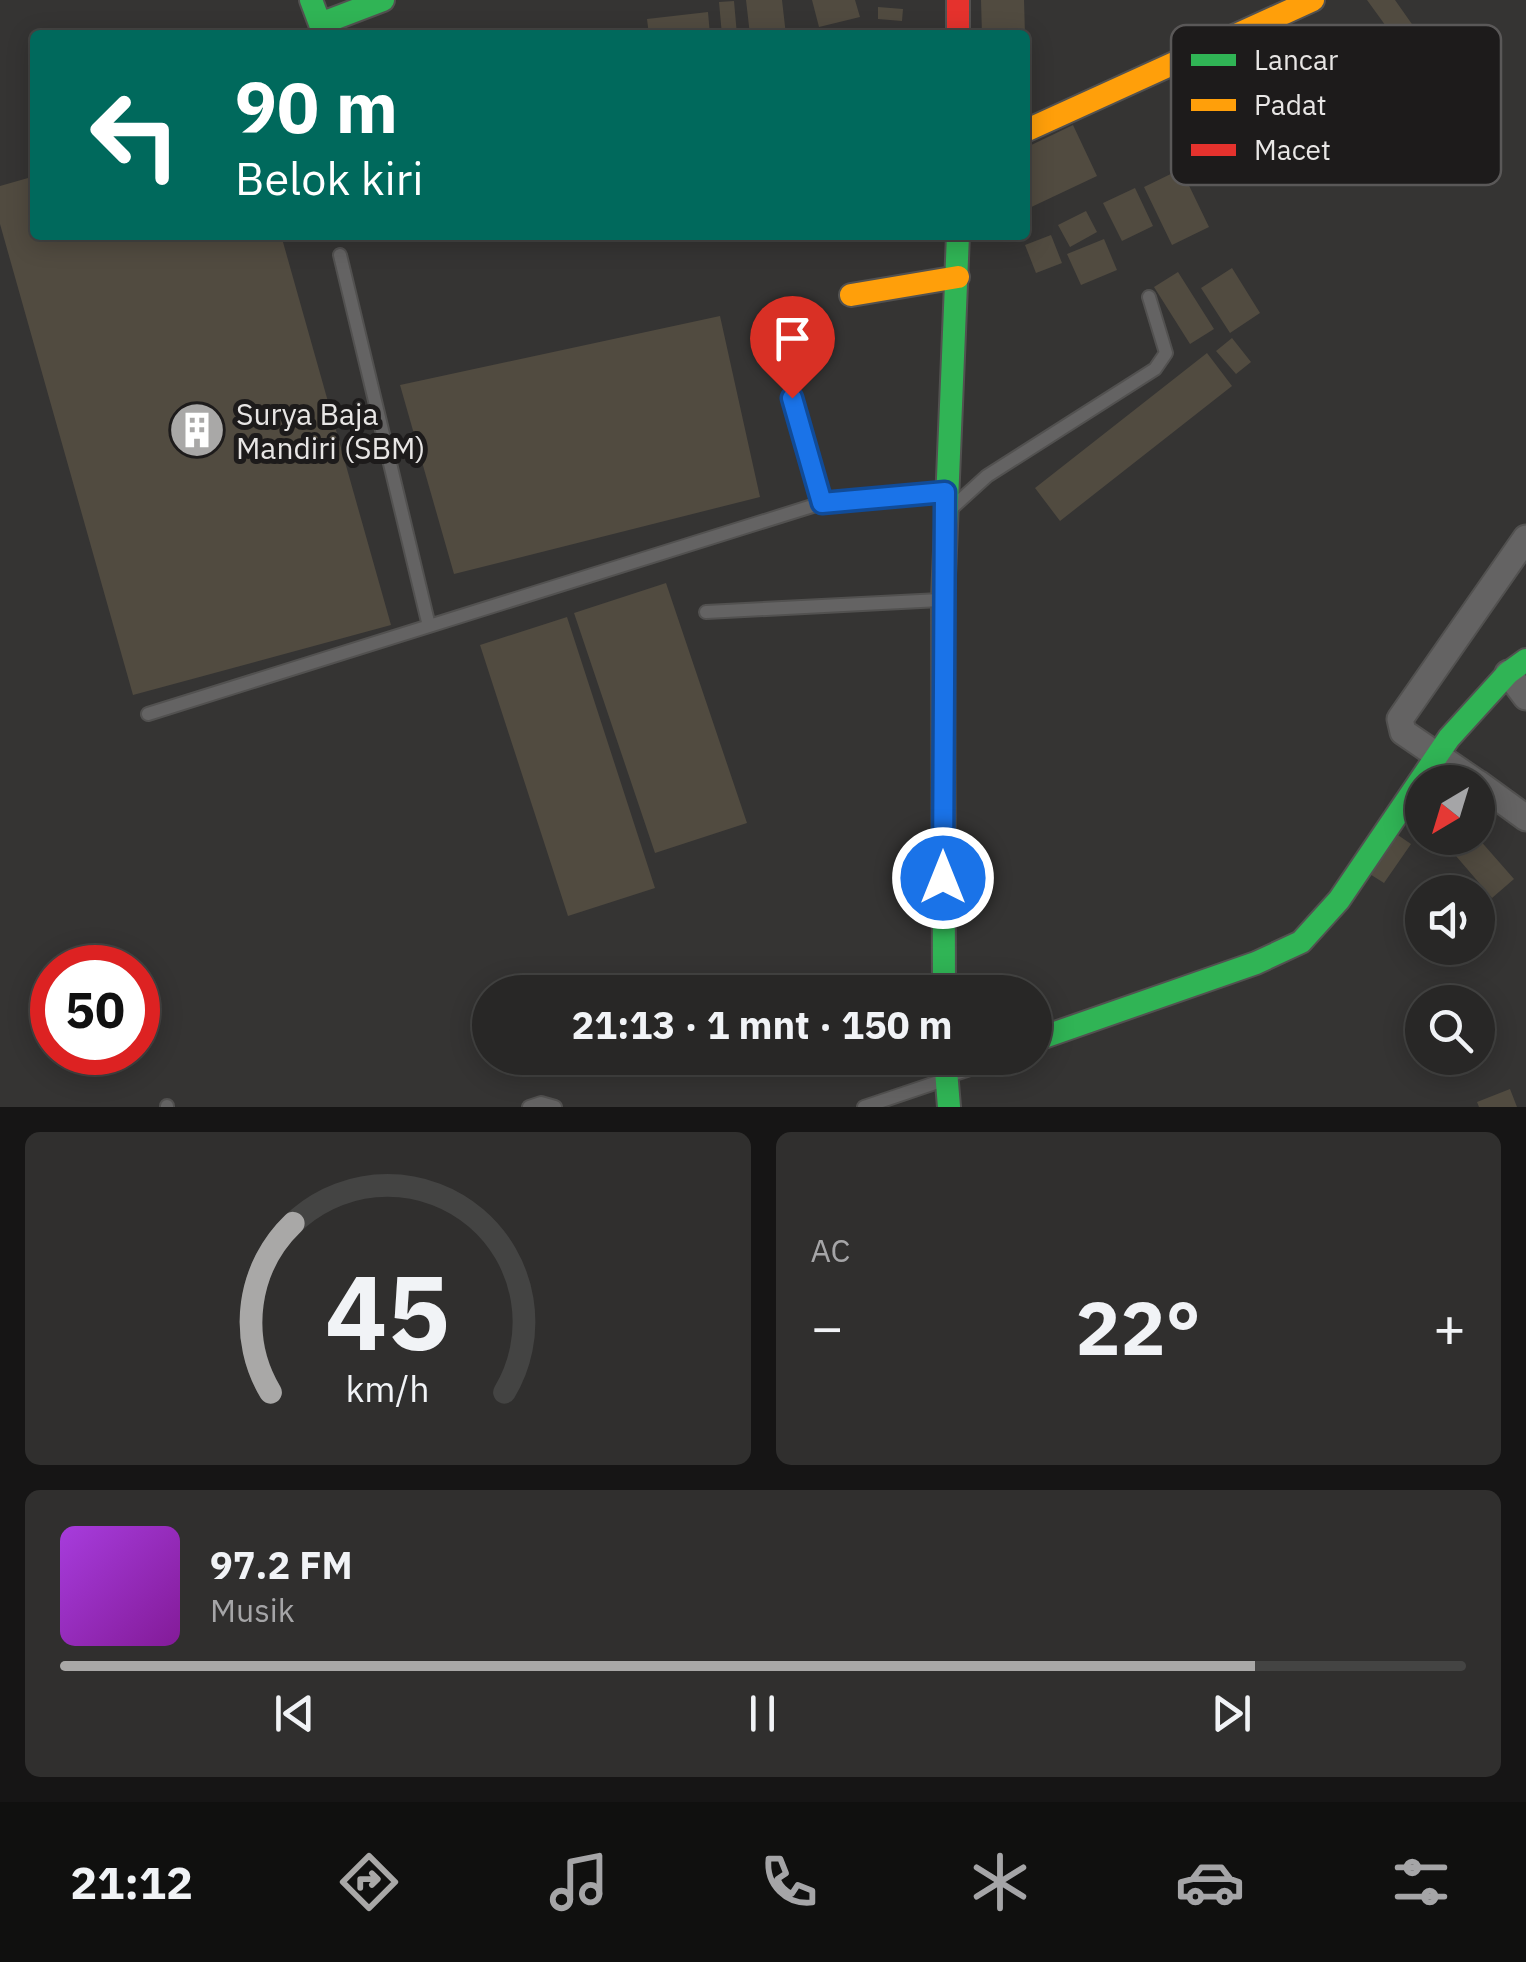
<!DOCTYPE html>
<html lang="id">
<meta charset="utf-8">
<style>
:root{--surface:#282726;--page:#302f2e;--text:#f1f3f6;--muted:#a5a5a7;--line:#444443;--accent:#a9a8a7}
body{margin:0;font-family:"IBM Plex Sans",sans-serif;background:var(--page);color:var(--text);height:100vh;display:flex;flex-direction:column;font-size:38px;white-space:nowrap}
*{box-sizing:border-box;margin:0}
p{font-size:32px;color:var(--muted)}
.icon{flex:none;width:55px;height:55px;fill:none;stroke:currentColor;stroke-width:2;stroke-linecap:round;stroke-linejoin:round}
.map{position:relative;height:1107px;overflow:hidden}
.sheet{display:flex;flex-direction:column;gap:25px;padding:25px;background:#161515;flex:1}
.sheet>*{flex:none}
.top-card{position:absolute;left:30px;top:30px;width:1000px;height:210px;border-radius:10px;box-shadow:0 5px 25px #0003,0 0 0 2px var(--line);background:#00695c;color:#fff;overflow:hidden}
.needle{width:65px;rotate:218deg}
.fabs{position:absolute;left:1405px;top:765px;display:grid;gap:20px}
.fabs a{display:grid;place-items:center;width:90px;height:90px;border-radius:50%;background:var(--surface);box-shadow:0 5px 25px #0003,0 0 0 2px var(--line);font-size:50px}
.speed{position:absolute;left:30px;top:945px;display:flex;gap:20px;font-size:50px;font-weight:700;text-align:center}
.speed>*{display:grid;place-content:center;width:130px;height:130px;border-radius:50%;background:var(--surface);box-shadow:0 5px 25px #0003,0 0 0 2px var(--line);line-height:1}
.speed .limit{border:15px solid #d22;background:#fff;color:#111}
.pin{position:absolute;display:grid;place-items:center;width:85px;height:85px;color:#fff;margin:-102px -42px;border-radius:50% 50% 50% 0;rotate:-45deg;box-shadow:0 0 10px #0007}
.pin .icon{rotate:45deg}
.me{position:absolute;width:110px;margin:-55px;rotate:0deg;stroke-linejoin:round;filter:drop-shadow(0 0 8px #0008)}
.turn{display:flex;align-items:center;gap:35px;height:210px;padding:0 40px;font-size:45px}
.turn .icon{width:130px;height:130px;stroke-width:2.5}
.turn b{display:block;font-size:70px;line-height:85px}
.big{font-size:75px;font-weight:800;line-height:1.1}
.sheet .widget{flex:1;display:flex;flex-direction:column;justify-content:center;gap:15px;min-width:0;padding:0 35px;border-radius:15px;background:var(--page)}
.sheet .dial{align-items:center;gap:0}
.dial svg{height:260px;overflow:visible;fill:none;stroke:var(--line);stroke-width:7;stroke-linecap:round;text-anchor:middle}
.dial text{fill:var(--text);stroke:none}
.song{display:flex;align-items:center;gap:30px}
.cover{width:120px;height:120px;border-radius:15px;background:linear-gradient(135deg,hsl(280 70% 55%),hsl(290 70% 35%))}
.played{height:10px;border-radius:5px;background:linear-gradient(90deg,var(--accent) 85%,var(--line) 85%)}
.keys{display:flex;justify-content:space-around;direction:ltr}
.heat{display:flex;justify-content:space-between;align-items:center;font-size:55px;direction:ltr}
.sheet .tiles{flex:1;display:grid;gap:25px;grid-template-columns:1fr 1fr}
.widget:last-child{grid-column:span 2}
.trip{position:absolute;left:472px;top:975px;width:580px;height:100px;border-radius:50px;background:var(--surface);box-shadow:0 5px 25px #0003,0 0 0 2px var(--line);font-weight:800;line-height:100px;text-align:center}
.tabs{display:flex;height:160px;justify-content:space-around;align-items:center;background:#10100f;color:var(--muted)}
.tabs .icon{width:70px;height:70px}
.tabs .selected{color:var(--accent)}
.tabs b{font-size:45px;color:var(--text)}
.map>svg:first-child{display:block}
.building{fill:#514b40}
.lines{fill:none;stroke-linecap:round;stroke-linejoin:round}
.lane-casing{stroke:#525150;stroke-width:16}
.street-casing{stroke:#525150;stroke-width:29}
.fast-casing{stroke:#525150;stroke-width:26}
.slow-casing{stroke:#525150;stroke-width:26}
.jam-casing{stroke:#525150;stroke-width:26}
.lane{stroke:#646363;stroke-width:12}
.street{stroke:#646363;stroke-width:25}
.fast{stroke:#30b455;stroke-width:22}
.slow{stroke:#ff9f0a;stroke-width:22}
.jam{stroke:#e5322d;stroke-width:22}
.route-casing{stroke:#114b97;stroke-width:25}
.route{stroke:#1a73e8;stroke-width:18}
.labels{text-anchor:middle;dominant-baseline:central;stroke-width:10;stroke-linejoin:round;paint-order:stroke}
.poi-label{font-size:30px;fill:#e8e6e5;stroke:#1d1b1b;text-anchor:start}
.key{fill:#1d1b1b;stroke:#5a5858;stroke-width:2.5}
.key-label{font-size:28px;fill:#e8e6e5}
</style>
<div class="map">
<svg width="1526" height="1107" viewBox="0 0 1526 1107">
<rect width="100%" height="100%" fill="#353433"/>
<path class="building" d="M746 0H782L786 35H750Z
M812 0H855L860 17 819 27Z
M981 0H1024L1025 35H982Z
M1367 0H1395L1414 27 1396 40Z
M734 1 737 35H722L719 2Z
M878 7 903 9 902 21 878 19Z
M708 12 710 35H649L647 19Z
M1073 125 1097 176 1025 210V148Z
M1181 169 1209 227 1172 245 1144 187Z
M35 176V235H281L391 625 133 695 0 224V186Z
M1135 188 1153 226 1122 241 1103 203Z
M1086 211 1097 232 1070 247 1058 225Z
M1051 235 1062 263 1036 273 1025 245Z
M1104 239 1117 270 1081 285 1067 254Z
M1232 268 1260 313 1230 333 1201 288Z
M1178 272 1214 329 1190 344 1154 287Z
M720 316 760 497 454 574 400 385Z
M1232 338 1251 362 1236 374 1216 351Z
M1207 353 1232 386 1060 521 1035 488Z
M666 583 747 823 655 853 574 613Z
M567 617 655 888 568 916 480 645Z
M1392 831 1411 844 1384 883 1365 871Z
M1450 838H1478L1514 879 1492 898 1444 842Z
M1510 1089 1517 1107H1479L1477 1102Z"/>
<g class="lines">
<g class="lane-casing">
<path id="lane" d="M340 255 429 626
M792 398 822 503
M953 507 987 476 1155 369 1166 353 1149 297
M706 612 940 600
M148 714 822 503 943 492
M167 1106V1107
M529 1107 541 1103 555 1107
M864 1107 944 1080"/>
</g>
<g class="street-casing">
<path id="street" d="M1508 673 1526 697
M1476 782 1403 732 1400 719 1526 538
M1478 783 1526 818
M946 1070 983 1058"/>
</g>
<g class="fast-casing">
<path id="fast" d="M311 0 320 24 383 0
M944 992 943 599 958 235
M1035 1040 1256 963 1301 942 1339 900 1449 738 1508 673 1526 660
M945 1058 949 1107"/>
</g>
<g class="slow-casing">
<path id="slow" d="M1025 131 1313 0
M851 295 958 277"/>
</g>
<g class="jam-casing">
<path id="jam" d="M958 0V35"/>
</g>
<use href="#lane" class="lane"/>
<use href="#street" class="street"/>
<use href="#fast" class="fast"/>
<use href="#slow" class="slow"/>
<use href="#jam" class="jam"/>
</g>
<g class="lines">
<g class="route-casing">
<path id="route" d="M792 398 822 503 945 492 943 878"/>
</g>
<use href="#route" class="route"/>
</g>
<defs>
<g id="building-disc" transform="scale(2.875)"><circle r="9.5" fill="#a9a8a7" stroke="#1d1b1b"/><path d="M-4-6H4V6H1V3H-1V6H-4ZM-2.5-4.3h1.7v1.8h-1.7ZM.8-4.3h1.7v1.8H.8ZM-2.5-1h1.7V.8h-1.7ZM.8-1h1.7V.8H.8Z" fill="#fff"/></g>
</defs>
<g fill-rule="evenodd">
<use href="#building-disc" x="197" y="430"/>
</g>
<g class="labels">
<g class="poi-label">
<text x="236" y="413">Surya Baja<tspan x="236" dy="34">Mandiri (SBM)</tspan></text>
</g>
</g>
<rect x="1171" y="25" width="330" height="160" rx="15" class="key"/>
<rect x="1191" y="54" width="45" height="12" fill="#30b455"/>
<rect x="1191" y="99" width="45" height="12" fill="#ff9f0a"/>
<rect x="1191" y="144" width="45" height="12" fill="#e5322d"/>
<g class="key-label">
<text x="1254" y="70">Lancar</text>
<text x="1254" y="115">Padat</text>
<text x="1254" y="160">Macet</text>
</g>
</svg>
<div class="fabs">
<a><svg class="needle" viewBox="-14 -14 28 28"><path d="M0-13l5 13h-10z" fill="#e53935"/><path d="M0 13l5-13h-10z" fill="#a5a5a7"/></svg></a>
<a><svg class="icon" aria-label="sound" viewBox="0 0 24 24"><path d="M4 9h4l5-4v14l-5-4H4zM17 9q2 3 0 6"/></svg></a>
<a><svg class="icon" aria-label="search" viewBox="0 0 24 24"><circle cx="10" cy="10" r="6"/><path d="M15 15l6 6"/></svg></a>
</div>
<div class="speed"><div class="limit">50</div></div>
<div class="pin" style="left:792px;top:398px;background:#d93025"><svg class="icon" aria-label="arrive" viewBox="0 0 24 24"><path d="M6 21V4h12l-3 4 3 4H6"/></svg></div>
<svg class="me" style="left:943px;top:878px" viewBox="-20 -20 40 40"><circle r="17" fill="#1a73e8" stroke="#fff" stroke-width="3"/><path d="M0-11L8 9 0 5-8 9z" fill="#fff"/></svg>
<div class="trip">21:13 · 1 mnt · 150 m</div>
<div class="top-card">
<div class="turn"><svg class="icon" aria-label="left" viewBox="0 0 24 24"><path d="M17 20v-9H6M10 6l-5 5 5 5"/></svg><div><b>90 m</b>Belok kiri</div></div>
</div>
</div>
<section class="sheet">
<div class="tiles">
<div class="widget dial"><svg viewBox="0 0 100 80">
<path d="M14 69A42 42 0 1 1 86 69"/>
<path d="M14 69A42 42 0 0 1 21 17" stroke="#a9a8a7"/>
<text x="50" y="56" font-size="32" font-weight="700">45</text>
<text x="50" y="72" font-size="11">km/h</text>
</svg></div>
<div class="widget"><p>AC</p>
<div class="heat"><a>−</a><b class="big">22°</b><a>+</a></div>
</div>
<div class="widget">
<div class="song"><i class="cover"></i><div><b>97.2 FM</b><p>Musik</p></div></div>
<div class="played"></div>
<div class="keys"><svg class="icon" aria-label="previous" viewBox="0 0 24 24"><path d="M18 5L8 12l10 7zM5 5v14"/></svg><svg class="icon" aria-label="pause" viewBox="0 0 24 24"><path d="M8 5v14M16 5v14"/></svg><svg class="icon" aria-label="next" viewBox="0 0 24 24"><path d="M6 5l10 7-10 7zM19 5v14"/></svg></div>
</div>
</div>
</section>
<nav class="tabs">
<b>21:12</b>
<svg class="icon selected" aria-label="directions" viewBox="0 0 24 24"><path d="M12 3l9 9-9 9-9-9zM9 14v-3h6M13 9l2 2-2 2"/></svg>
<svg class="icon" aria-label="music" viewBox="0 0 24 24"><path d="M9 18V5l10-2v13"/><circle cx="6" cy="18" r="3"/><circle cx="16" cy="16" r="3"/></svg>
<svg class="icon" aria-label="phone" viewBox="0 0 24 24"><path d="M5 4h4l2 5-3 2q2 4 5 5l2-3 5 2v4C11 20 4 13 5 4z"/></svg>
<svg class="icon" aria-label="climate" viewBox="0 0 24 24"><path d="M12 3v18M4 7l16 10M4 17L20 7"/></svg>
<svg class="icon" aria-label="car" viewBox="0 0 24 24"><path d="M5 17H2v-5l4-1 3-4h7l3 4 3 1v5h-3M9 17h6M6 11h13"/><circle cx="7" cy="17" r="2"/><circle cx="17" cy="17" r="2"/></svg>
<svg class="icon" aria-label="filters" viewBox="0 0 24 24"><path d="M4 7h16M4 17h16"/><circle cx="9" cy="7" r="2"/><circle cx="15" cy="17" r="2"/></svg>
</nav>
